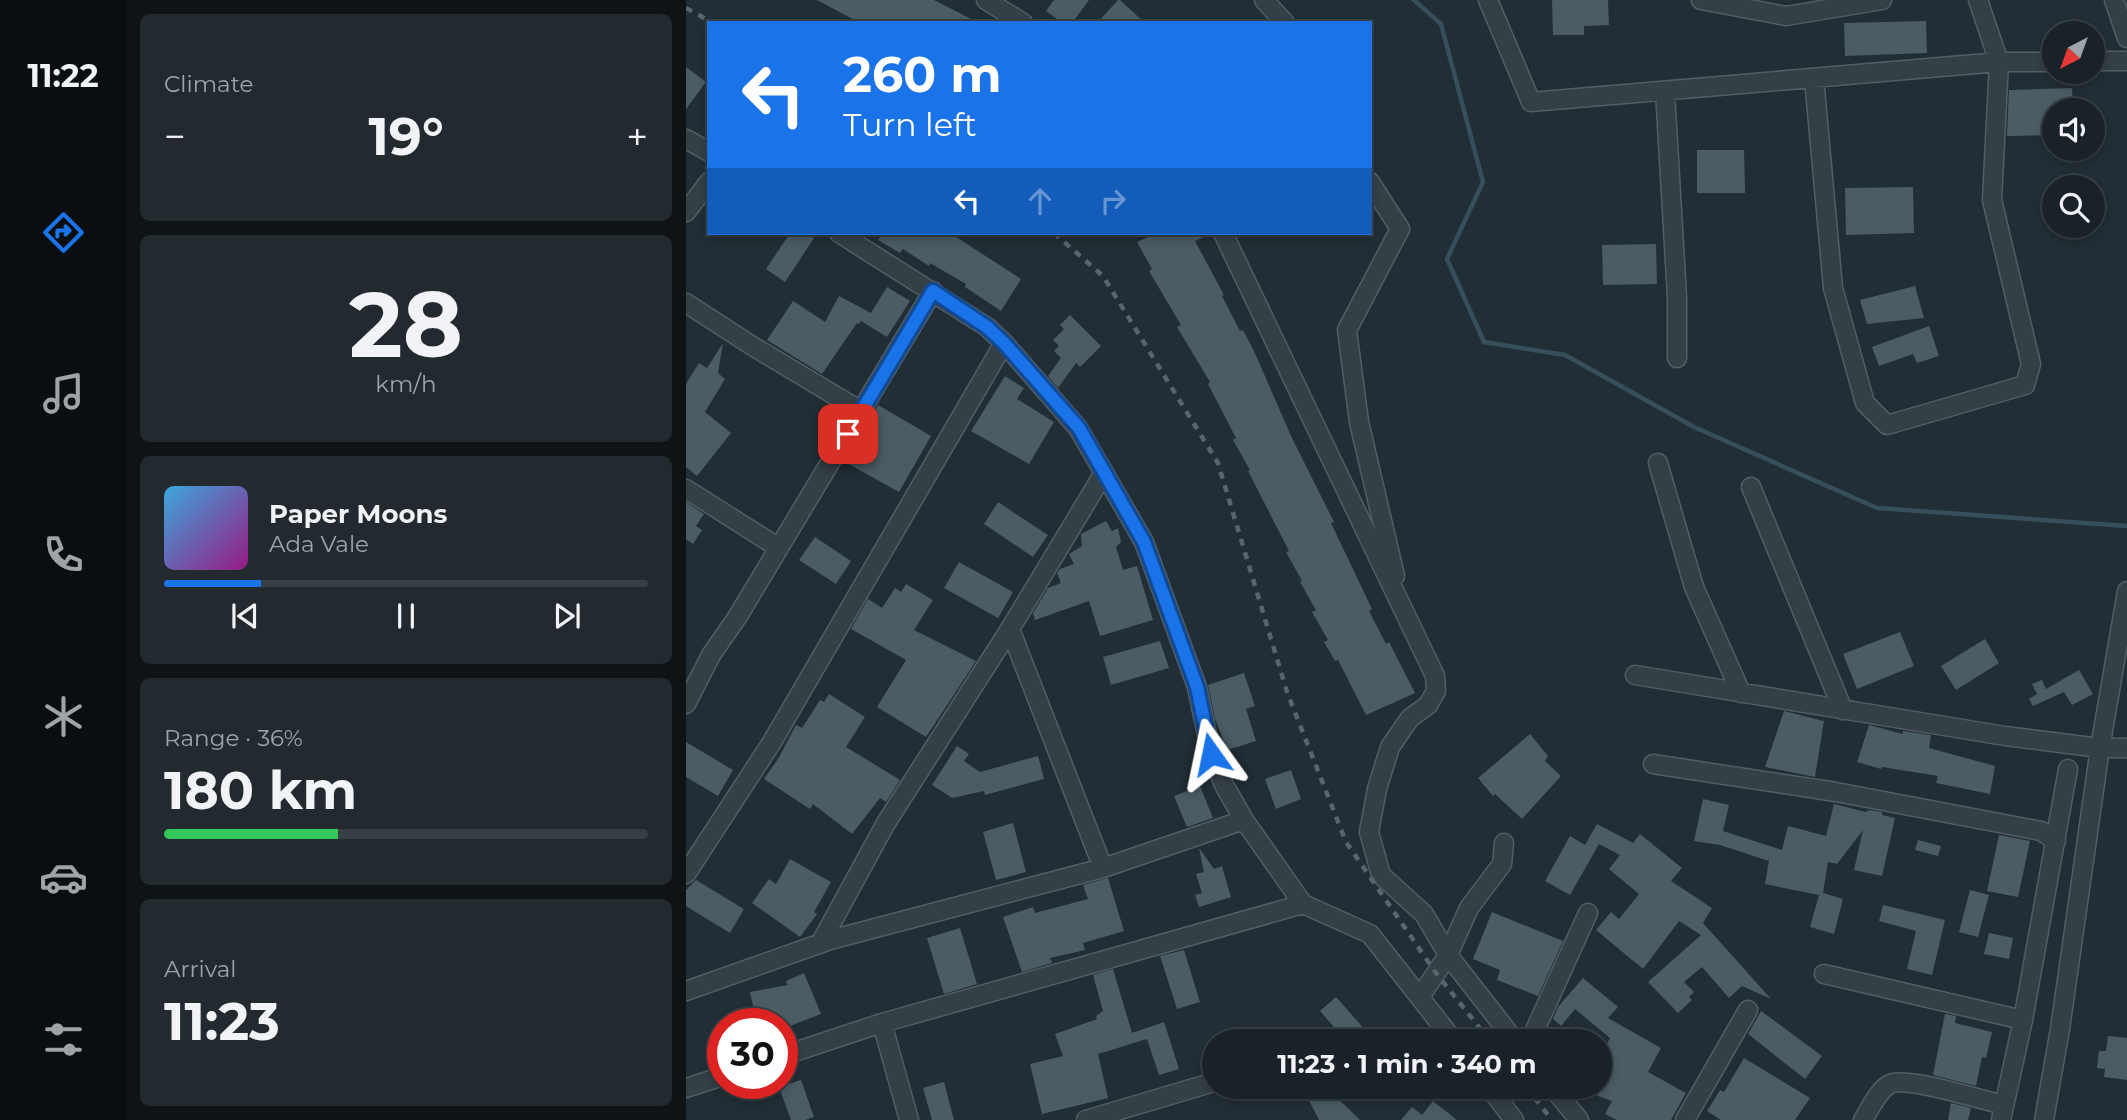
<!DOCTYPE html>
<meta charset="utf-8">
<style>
:root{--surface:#192228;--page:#222a30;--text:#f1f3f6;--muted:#9fa4a8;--line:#373f45;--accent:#1a73e8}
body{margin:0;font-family:Montserrat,sans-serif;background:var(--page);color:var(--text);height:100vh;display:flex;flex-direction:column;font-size:26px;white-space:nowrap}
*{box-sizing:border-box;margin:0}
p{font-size:23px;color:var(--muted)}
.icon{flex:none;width:38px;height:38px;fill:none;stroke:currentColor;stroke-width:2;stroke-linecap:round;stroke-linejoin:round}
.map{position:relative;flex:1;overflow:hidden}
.sheet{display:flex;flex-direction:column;gap:14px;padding:14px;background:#0e1316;width:560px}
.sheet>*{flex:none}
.banner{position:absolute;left:21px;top:21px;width:665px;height:214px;border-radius:0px;box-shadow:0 4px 10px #0003,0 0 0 2px var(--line);background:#1a73e8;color:#fff;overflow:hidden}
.needle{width:46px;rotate:221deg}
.controls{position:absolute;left:1356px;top:21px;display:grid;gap:14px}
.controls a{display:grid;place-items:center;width:63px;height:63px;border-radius:50%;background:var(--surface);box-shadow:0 4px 10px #0003,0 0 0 2px var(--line);font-size:35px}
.speed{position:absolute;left:21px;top:1008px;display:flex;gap:14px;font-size:35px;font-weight:700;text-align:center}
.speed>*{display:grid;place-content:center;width:91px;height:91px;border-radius:50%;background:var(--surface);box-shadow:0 4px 10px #0003,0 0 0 2px var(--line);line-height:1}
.speed .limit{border:10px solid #d22;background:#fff;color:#111}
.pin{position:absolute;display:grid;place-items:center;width:60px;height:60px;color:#fff;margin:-30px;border-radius:14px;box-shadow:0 4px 10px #0006}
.me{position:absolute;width:77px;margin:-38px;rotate:348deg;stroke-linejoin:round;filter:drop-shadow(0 0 5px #0008)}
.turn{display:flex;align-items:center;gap:24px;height:147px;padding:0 21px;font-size:32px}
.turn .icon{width:91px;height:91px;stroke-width:2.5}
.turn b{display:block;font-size:49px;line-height:60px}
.lanes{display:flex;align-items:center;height:66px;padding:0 21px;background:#0003;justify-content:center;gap:35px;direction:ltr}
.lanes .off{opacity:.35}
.big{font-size:52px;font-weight:700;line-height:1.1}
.sheet .widget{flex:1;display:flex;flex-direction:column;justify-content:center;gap:10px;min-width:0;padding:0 24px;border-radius:10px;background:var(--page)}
.sheet .dial{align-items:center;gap:0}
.dial b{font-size:91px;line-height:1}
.song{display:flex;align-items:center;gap:21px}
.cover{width:84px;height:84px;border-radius:10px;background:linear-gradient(135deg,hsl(200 70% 55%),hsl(310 70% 35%))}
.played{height:7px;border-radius:4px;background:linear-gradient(90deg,var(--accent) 20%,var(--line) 20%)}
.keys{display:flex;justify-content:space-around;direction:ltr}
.heat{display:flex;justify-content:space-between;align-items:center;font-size:38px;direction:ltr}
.charge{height:10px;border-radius:5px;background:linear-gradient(90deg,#34c759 36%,var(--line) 0)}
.trip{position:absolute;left:516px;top:1029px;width:410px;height:70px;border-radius:35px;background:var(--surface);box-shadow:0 4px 10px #0003,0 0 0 2px var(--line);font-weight:700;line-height:70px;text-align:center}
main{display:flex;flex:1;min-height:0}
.dock{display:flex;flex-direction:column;width:126px;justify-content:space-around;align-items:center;background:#0a0e10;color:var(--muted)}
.dock .icon{width:49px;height:49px}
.dock .current{color:var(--accent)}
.dock b{font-size:32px;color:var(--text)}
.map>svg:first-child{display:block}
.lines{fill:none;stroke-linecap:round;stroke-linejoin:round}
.stream{stroke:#364f5b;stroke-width:4.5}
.building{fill:#4c5c64}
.minor-casing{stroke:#525e64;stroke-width:21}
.minor{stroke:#344046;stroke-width:18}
.rail{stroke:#57656d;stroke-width:4.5;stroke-dasharray:7 7;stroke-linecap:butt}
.route-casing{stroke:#114b97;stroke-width:18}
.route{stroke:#1a73e8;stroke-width:12}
</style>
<main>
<nav class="dock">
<b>11:22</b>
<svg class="icon current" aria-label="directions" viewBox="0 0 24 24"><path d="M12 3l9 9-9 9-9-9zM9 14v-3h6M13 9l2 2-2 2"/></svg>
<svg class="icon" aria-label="music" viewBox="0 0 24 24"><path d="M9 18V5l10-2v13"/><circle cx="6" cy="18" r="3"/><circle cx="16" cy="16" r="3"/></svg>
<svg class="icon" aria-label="phone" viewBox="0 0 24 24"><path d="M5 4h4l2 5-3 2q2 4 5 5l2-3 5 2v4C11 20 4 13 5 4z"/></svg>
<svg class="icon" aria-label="climate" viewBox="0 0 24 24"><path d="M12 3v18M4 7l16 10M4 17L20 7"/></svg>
<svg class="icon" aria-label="car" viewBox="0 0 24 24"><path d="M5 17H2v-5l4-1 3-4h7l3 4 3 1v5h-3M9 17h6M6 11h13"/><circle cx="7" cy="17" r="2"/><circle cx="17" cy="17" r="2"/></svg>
<svg class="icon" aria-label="filters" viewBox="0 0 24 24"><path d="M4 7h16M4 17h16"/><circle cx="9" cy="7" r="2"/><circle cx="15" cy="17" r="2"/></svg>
</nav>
<section class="sheet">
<div class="widget"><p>Climate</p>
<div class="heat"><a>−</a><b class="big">19°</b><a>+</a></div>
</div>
<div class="widget dial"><b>28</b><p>km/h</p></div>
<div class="widget">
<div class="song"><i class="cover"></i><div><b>Paper Moons</b><p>Ada Vale</p></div></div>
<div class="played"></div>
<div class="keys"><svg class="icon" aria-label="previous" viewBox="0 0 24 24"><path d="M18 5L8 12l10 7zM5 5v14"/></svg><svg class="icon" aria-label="pause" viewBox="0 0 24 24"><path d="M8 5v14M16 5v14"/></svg><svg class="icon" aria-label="next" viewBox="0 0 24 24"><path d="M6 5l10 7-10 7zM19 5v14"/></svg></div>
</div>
<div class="widget"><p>Range · 36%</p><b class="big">180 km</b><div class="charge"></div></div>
<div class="widget"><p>Arrival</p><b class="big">11:23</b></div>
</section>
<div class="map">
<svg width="1441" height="1120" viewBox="0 0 1441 1120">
<rect width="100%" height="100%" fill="#212e35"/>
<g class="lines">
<path class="stream" d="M728 0 755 24 797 182 761 259 798 342 879 355 1008 427 1191 508 1441 526"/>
</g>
<path class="building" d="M131 0H248L293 23H174Z
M368 0H403L386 23H377L360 11Z
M432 0H434L459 23H411Z
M866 0H922L923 25 898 26V35H867Z
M1240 21 1241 53 1159 56 1158 23Z
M0 67 20 82 0 109Z
M1386 88 1387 110H1368V135L1321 136 1323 90Z
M1011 150H1058L1059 193H1011Z
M1227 187 1228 233 1160 235 1159 188Z
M104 233H120L128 238 99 282 80 269Z
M198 233H264L335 279 315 311 279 287 280 284 244 263 243 266 217 249 214 253 192 240Z
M471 233H526L509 241 538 295 536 296 554 331 557 330 568 351 606 438 648 522 645 523 686 609 683 611 700 644 703 642 729 693 680 715 652 660 649 661 638 642 642 640 626 612 630 610 614 582 616 581 600 552 603 551 562 471 564 470 547 440 550 438 522 384 524 382 491 327 495 325 463 271 466 269 451 242Z
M970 244 971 284 917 285 916 245Z
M1229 286 1238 318 1181 324 1174 300Z
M201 287 224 301 201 337 175 321 173 324 171 323 136 374 81 340 107 301 139 322 153 296 185 313Z
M384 315 415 346 394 367 390 363 372 388 362 376 375 358 368 351 373 346 367 340 378 329 374 325Z
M1243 326 1253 356 1231 363 1227 354 1193 366 1186 347Z
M37 343 32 373 39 379 19 412 45 433 11 476 0 467V384L13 363 21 368Z
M319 376 338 388 331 399 368 422 343 464 285 431Z
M192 405 245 436 213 492 159 462Z
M0 502 18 514 10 526 16 530 7 544 0 539Z
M312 502 362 535 347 557 298 524Z
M420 521 426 531 432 528 435 542 430 547 437 570 451 566 467 620 414 636 403 601 349 620 347 613 362 588 375 583 371 573 374 569 388 564 383 554 396 546 395 534Z
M129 537 165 561 150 584 113 560Z
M273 562 327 592 312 618 258 588Z
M220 584 247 600 228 630 290 661 240 737 191 707 220 660 165 629 182 599 196 608 209 588 215 592Z
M1214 632 1228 666 1171 689 1157 654Z
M1299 639 1313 663 1270 690 1255 666Z
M474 641 483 668 425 685 417 657Z
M1393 670 1407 694 1386 705 1378 692 1347 706 1343 699 1351 694 1346 684 1356 680 1360 689Z
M558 673 569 706 560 709 570 741 541 750 529 719 522 685Z
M143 694 179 717 160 747 214 780 200 802 194 798 166 834 127 804 124 809 78 779 92 759 110 725 116 728 134 700 138 702Z
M1098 711 1138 721 1129 777 1079 767Z
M1183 725 1217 734V731L1245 735 1243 748 1309 766 1304 794 1250 783 1252 776 1196 767 1195 769 1171 762Z
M844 734 862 756 859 761 875 776 836 819 809 794 807 796 792 778Z
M0 742 47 770 32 796 0 777Z
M271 746 283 754 278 761 294 772 352 756 358 779 299 795 298 791 266 798 246 785Z
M605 770 615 799 590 809 579 779Z
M514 786 527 818 501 827 488 796Z
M1017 799 1043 805 1037 831 1096 850 1102 826 1140 836 1148 804 1180 812 1183 810 1196 812V815L1209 818 1196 876 1168 870 1177 830 1151 864 1142 862 1137 893 1157 899 1148 934 1124 927 1133 895 1079 884 1083 861 1034 845 1008 841Z
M327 823 340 872 310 880 297 832Z
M911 824 947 843 954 834 996 868 985 881 1026 908 1017 923 1085 999 1056 986 1043 998 1016 967 998 982 1008 992 1003 997 1006 1000 992 1013 962 982 1015 935 993 921 957 969 910 930 925 912 933 919 953 894 923 869 934 855 913 844 884 895 859 881 884 836 899 845Z
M1313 835 1344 841 1332 897 1301 891Z
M1232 840 1255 846 1252 856 1229 850Z
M513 848 528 869 536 866 545 897 513 907 509 895 516 893 510 874 518 872Z
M104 859 145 882 128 912 131 914 114 937 66 903 83 879 90 884Z
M422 878 438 931 397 943 399 950 364 958 366 963 336 972 317 917 347 907 349 913 402 899 397 885Z
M10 880 58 909 44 933 0 906V890Z
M1284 890 1303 895 1292 937 1273 932Z
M1197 905 1259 920 1246 975 1221 969 1230 931 1193 921Z
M806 912 877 941 852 996 811 980 814 970 787 959Z
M274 928 291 984 258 994 241 938Z
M1303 933 1327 938 1323 959 1298 954Z
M498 950 514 1002 491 1009 474 956Z
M427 969 446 1033 478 1022 493 1069 473 1075 461 1039 412 1054 422 1098 356 1114 344 1064 377 1056 369 1034 411 1019 410 1016 417 1011 407 975Z
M118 973 135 1014 96 1029V1024H71L64 992 102 985 100 981Z
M897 978 932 1007 922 1018 975 1048 962 1072 1000 1093 985 1120H931L919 1114 926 1101 891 1088 914 1087V1056L924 1038 889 1009 875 1026 867 1019 872 1007Z
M650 997 689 1041H660L634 1011Z
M1075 1011 1136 1056 1119 1079 1062 1034Z
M1259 1014 1270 1016 1269 1023 1306 1032 1300 1058 1296 1057 1290 1086 1247 1075Z
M1422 1036 1441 1038V1080L1418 1077 1419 1069 1411 1068 1413 1051H1420Z
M1058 1058 1124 1098 1109 1120H1035L1021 1111 1034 1090 1038 1092Z
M115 1080 128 1117 119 1120H105L93 1087Z
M258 1082 268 1120H246L237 1088Z
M616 1087H640L674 1120H633Z
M747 1101 771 1120H715L726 1107 736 1115Z
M1265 1103 1285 1108 1282 1120H1262Z"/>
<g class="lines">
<g class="minor-casing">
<path id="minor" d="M300 0 337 23
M578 0 599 23
M802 0 845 102 1313 62H1368
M1015 0 1100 16 1196 0
M1428 0 1441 38
M1407 61H1441
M1128 78 1147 288 1179 403 1201 425 1339 385 1345 364 1306 200 1313 62 1292 0
M979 91 991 297V358
M0 139 23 152
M684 182 714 229 661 330 673 422 709 576
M0 212 23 182
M153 233 301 327 318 343 392 428 458 542 511 687 525 754 538 785 558 820 617 904 684 934 768 1041
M537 233 749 676 750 691 742 705 724 718 704 747 691 789 683 832 695 875 738 914 762 955 829 1041
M0 303 68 347 175 411
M972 463 1008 587 1055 693
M1065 487 1157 710
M0 489 93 548
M324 629 417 868
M949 675 1319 736 1414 748H1441
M0 704 25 655 52 616 247 291
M967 764 1150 792 1355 831 1370 841
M0 874 86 742 318 343
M134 944 200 823 324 629 418 473
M1138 974 1337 1020
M0 991 144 940 417 868 558 820
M734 997 762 955 783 908 816 864 818 843
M196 1023 223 1120
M844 1041 902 913
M96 1056 196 1023 617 904
M803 1087 828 1120
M866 1087 893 1120
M0 1088 37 1076
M400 1120 528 1082
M999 1120 1062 1010
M1177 1120C1184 1109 1192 1090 1204 1084 1222 1076 1295 1100 1318 1105
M1315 1120 1337 1020 1382 769
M1358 1120 1374 1029 1414 748 1441 591"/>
</g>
<use href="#minor" class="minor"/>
<path class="rail" d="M0 8 27 23
M368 233 417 276 532 463 601 692 660 842 750 973 804 1041
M840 1087 866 1120"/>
</g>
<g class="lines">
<g class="route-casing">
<path id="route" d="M162 434 247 291 301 327 318 343 393 428 458 542 511 687 525 754"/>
</g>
<use href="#route" class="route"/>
</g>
</svg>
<div class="controls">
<a><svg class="needle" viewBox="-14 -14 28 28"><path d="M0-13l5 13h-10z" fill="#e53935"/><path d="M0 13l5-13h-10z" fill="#9fa4a8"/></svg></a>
<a><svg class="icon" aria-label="sound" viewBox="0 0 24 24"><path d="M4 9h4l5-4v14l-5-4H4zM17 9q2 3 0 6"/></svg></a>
<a><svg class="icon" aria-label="search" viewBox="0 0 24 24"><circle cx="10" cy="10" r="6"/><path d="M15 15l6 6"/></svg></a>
</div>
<div class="speed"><div class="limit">30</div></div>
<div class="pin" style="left:162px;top:434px;background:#d93025"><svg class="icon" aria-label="arrive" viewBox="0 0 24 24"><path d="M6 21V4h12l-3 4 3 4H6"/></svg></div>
<svg class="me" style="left:525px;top:754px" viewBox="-20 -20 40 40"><path d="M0-17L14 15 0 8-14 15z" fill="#1a73e8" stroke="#fff" stroke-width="4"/></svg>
<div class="trip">11:23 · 1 min · 340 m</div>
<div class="banner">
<div class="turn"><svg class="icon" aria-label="left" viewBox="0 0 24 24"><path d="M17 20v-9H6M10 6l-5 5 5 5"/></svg><div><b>260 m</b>Turn left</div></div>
<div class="lanes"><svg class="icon" aria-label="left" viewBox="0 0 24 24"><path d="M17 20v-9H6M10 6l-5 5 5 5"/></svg><svg class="icon off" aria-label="ahead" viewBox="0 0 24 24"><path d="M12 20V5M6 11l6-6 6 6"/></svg><svg class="icon off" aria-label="right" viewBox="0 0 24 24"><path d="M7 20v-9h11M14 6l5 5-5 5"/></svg></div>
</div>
</div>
</main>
